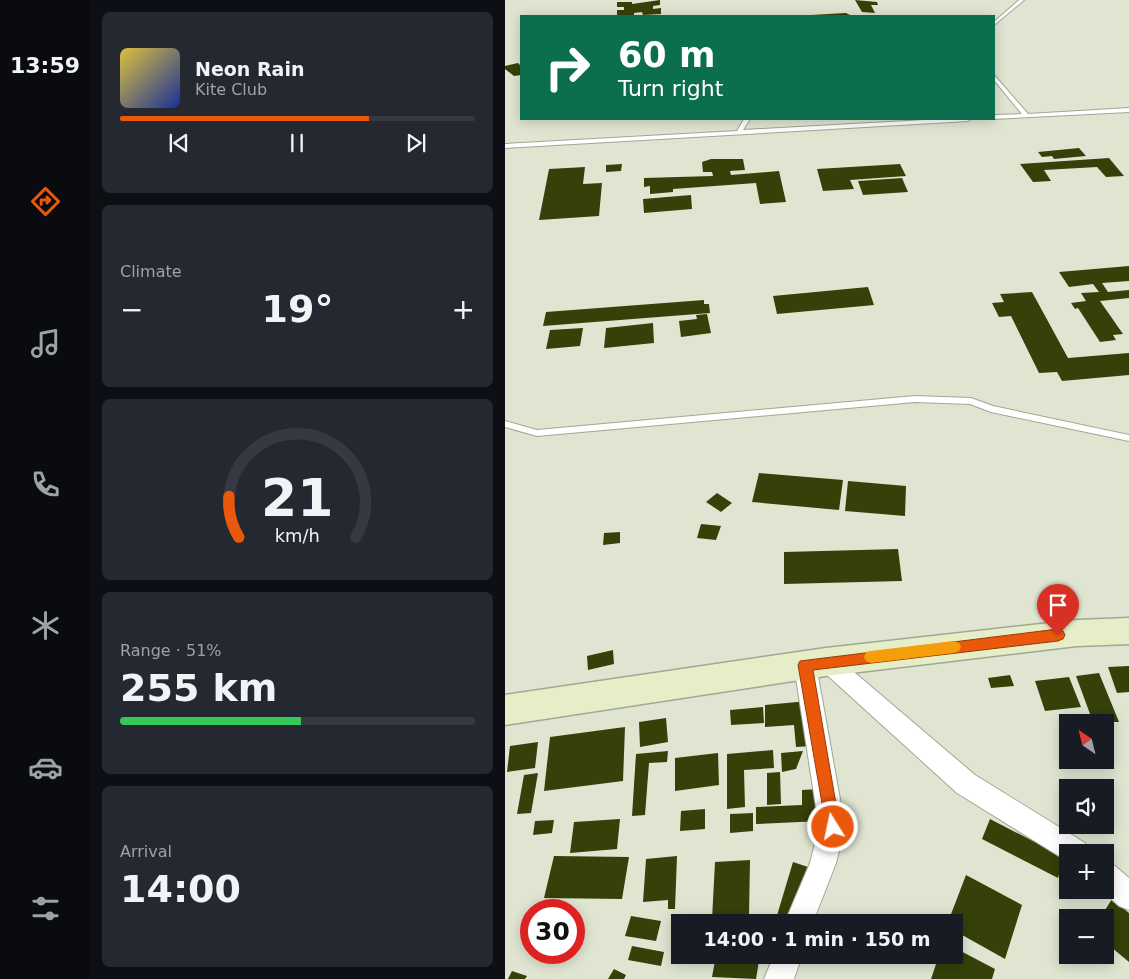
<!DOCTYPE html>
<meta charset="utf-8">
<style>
:root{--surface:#171b24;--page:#242831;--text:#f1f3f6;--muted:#9ea1a6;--line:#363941;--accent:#ea580c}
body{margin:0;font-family:"DejaVu Sans",sans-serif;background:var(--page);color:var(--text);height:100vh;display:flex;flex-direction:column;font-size:19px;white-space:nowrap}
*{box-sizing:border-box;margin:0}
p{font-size:16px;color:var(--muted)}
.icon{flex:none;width:28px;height:28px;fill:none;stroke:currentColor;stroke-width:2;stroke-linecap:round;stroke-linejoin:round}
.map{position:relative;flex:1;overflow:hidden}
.side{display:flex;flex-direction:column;gap:12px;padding:12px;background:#0d0f14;width:415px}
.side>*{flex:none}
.hud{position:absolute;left:15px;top:15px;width:475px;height:105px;border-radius:0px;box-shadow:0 2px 12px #0003;background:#0b6e4f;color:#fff;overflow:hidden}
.needle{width:32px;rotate:325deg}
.controls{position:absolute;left:554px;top:714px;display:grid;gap:10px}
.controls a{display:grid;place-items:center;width:55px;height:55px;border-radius:0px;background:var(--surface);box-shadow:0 2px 12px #0003;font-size:25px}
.speed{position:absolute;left:15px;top:899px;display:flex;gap:10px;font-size:25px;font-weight:700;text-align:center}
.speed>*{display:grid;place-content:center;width:65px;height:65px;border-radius:50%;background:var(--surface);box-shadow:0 2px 12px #0003;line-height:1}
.speed .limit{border:8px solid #d22;background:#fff;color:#111}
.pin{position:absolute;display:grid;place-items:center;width:42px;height:42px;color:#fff;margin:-51px -21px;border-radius:50% 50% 50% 0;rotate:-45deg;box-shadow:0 0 5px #0007}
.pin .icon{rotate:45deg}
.me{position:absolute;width:55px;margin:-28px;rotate:350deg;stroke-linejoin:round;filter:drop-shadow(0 0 4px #0008)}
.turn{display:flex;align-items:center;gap:18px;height:105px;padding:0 15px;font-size:22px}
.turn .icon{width:65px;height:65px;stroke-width:2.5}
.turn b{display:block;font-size:35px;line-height:42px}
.big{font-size:38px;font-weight:800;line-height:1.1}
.side .widget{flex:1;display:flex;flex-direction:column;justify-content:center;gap:8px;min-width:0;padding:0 18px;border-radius:8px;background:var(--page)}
.side .dial{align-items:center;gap:0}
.dial svg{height:130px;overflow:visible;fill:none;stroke:var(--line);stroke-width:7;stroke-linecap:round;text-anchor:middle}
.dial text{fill:var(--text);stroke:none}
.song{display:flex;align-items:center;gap:15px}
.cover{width:60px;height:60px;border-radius:8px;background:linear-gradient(135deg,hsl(50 70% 55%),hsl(230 70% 35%))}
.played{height:5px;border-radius:2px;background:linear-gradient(90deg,var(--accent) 70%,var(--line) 70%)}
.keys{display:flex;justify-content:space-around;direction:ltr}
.heat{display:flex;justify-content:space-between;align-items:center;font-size:28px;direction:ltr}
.charge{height:8px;border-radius:4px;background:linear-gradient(90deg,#34c759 51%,var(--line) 0)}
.trip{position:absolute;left:166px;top:914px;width:292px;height:50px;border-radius:0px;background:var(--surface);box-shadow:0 2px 12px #0003;font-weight:800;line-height:50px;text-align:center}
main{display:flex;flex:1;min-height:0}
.tabs{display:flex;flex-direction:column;width:90px;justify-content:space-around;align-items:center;background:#090b0e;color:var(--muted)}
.tabs .icon{width:35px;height:35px}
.tabs .current{color:var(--accent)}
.tabs b{font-size:22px;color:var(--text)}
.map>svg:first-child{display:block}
.building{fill:#364009}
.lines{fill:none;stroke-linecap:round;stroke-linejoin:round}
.service-casing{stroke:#a1a794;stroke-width:2}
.minor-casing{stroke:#a1a794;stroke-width:2}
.secondary-casing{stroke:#a1a794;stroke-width:3}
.service{fill:#fff;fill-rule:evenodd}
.minor{fill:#fff;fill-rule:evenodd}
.secondary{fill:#e6eec8;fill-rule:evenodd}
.route{fill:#ea580c;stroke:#983908}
.slow{fill:#f59e0b}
</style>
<main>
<nav class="tabs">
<b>13:59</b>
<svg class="icon current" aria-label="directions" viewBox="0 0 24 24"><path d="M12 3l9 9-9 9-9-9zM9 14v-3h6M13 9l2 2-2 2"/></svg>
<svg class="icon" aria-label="music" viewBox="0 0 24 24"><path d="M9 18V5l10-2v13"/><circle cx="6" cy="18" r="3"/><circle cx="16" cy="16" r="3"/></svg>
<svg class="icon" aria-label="phone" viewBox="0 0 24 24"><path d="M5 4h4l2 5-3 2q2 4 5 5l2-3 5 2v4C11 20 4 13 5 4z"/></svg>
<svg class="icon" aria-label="climate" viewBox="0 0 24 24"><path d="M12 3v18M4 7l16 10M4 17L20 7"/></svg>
<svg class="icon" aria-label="car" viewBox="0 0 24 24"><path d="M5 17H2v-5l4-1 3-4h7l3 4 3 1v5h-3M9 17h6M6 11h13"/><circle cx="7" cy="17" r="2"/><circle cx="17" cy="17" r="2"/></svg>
<svg class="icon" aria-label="filters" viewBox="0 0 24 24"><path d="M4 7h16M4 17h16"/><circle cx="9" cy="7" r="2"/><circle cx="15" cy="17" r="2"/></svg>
</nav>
<section class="side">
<div class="widget">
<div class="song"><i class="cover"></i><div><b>Neon Rain</b><p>Kite Club</p></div></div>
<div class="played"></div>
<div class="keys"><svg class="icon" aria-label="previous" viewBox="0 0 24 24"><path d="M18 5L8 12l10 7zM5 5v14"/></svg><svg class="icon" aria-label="pause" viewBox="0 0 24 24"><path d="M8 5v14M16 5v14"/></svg><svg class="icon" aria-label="next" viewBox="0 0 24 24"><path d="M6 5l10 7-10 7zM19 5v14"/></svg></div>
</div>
<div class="widget"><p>Climate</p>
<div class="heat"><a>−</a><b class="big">19°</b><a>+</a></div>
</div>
<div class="widget dial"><svg viewBox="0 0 100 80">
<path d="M14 69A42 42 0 1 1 86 69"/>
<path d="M14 69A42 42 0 0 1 8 44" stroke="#ea580c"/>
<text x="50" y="56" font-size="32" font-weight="700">21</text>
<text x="50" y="72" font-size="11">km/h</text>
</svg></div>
<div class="widget"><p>Range · 51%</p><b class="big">255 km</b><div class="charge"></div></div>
<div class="widget"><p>Arrival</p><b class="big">14:00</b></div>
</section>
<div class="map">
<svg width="624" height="979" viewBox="0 0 624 979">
<rect width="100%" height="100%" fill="#e0e5d2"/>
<path class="building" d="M155 0V5L148 6V9L156 8V14L138 15 137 12 129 13V15L112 16V10H119V7H112V2H127V4Z
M350 0 372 2 373 5H366L370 13 357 12Z
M341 13 347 16H306V15Z
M13 63 16 66V75L9 76 0 69V66Z
M574 148 581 156 549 159 547 156 537 157 533 152Z
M604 158 619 176 601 177 592 167 539 170 546 181 528 182 515 164Z
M206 159H238L240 170 225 171 226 175 274 171 281 202 255 204 251 183 168 189V192L145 194V186L139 187V178L208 176 207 172H198L197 162Z
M117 164 116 171 101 172V165Z
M395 164 401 176 345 180 349 189 318 191 312 169Z
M80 167 78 184 97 183 94 216 34 220 44 169Z
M397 178 403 192 358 195 353 181Z
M186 195 187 209 139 213 138 199Z
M624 266V281L597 283 603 292 624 290V298L595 301 618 334 608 335 611 340 595 342 573 308 570 309 566 303 581 301 576 293 594 292 588 284 564 287 554 272Z
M363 287 369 305 272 314 268 296Z
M527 292 563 358 624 353V375L557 381 552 372 534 373 506 316 494 317 487 303 499 302 495 294Z
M199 300V304H204L205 313 38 326 41 312Z
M202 314 206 333 176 337 174 321 192 319 191 315Z
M148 323 149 343 99 348 101 328Z
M78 328 75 346 41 349 45 330Z
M254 473 338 480 334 510 247 502Z
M343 481 401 486 400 516 340 511Z
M212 493 227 503 216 512 201 502Z
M196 524 216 526 211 540 192 538Z
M115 532V543L98 545 99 533Z
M393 549 397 581 279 584V552Z
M108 650 109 664 83 670 82 656Z
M624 666V692L612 693 603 667Z
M594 673 614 722H588L571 676Z
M505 675 509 686 486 688 483 678Z
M564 677 576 707 540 711 530 681Z
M303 701 306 746 291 747 289 725 260 727V705Z
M258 707 259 723 226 725 225 710Z
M161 718 163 742 135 747 134 722Z
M120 727 118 781 39 791 45 737Z
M33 742 30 768 2 772 5 746Z
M268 750 269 768 239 770 240 807 222 809V754Z
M163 751 162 762 144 763 140 815 127 816 131 754Z
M298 751 291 769 277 772 276 753Z
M213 753 214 785 170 791V758Z
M275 772 276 804 262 805V773Z
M33 773 26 813 12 814 19 775Z
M315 789 316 821 251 824V807L297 805V790Z
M200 809V829L175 831 176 811Z
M248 813V831L225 833V814Z
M115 819 112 849 65 853 69 822Z
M485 819 559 857 553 878 477 839Z
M49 820 47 833 28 835 30 821Z
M49 856 124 857 117 899 39 898Z
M172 856 170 909H163V900L138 902 141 859Z
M245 860 244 917 207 919 210 862Z
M288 862 303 867 287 922H270Z
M461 875 517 905 500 959 450 931V922H443Z
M607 899 624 913V962L600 942V918H595Z
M126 916 156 921 151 941 120 936Z
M127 946 159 952 156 966 123 960Z
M450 948 490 969 487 979H426L434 955H450Z
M211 955H255L251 979 207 977Z
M109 969 121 975 119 979H103Z
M7 971 22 976 20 979H3Z"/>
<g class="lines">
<g class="service-casing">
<path id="service" d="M514 0H519L489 25V22Z
M489 75 523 114 624 108V112L489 119V115L517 114 489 80Z
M239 119H245L238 130 438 119H466L463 121 0 148V144L232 131Z
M410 396 466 398 488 406 624 435V441L486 412 465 404 410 402 32 436 0 427V421L32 430Z"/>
</g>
<g class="minor-casing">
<path id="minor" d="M321 652 329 655 470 775 580 843 584 852H562V861L452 793 311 665 340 827 331 863 308 922H280L305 863 314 827 289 665 292 658 300 655 308 658 310 662 313 655Z
M600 862 610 866 624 878V910L614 906 596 890H600Z
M269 955H297L289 979H259Z"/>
</g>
<g class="secondary-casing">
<path id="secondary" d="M624 618V644L572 646 321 676 0 725V695L321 648 572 620Z"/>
</g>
<use href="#service" class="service"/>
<use href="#minor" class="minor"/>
<use href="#secondary" class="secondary"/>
</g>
<path class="route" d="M553 629 558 631 560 635 558 639 553 641 308 670 335 827 333 832 328 835 322 832 293 665 295 661Z"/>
<path class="slow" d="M449 641 454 643 456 647 454 651 449 653 366 663 361 661 359 657 361 652 366 651Z"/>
</svg>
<div class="controls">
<a><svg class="needle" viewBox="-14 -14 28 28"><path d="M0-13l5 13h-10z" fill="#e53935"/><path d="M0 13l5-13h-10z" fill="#9ea1a6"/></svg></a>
<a><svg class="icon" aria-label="sound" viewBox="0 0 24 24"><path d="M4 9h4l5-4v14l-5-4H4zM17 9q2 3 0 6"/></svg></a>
<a>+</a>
<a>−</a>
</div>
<div class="speed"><div class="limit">30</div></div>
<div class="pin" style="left:553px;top:635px;background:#d93025"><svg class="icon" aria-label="arrive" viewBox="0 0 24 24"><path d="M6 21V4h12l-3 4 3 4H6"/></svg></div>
<svg class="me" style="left:328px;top:827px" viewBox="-20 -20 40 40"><circle r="17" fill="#ea580c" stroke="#fff" stroke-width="3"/><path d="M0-11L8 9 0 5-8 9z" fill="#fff"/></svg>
<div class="trip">14:00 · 1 min · 150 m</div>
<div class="hud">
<div class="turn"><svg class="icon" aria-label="right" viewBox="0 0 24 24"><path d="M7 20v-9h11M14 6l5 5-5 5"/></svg><div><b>60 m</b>Turn right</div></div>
</div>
</div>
</main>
